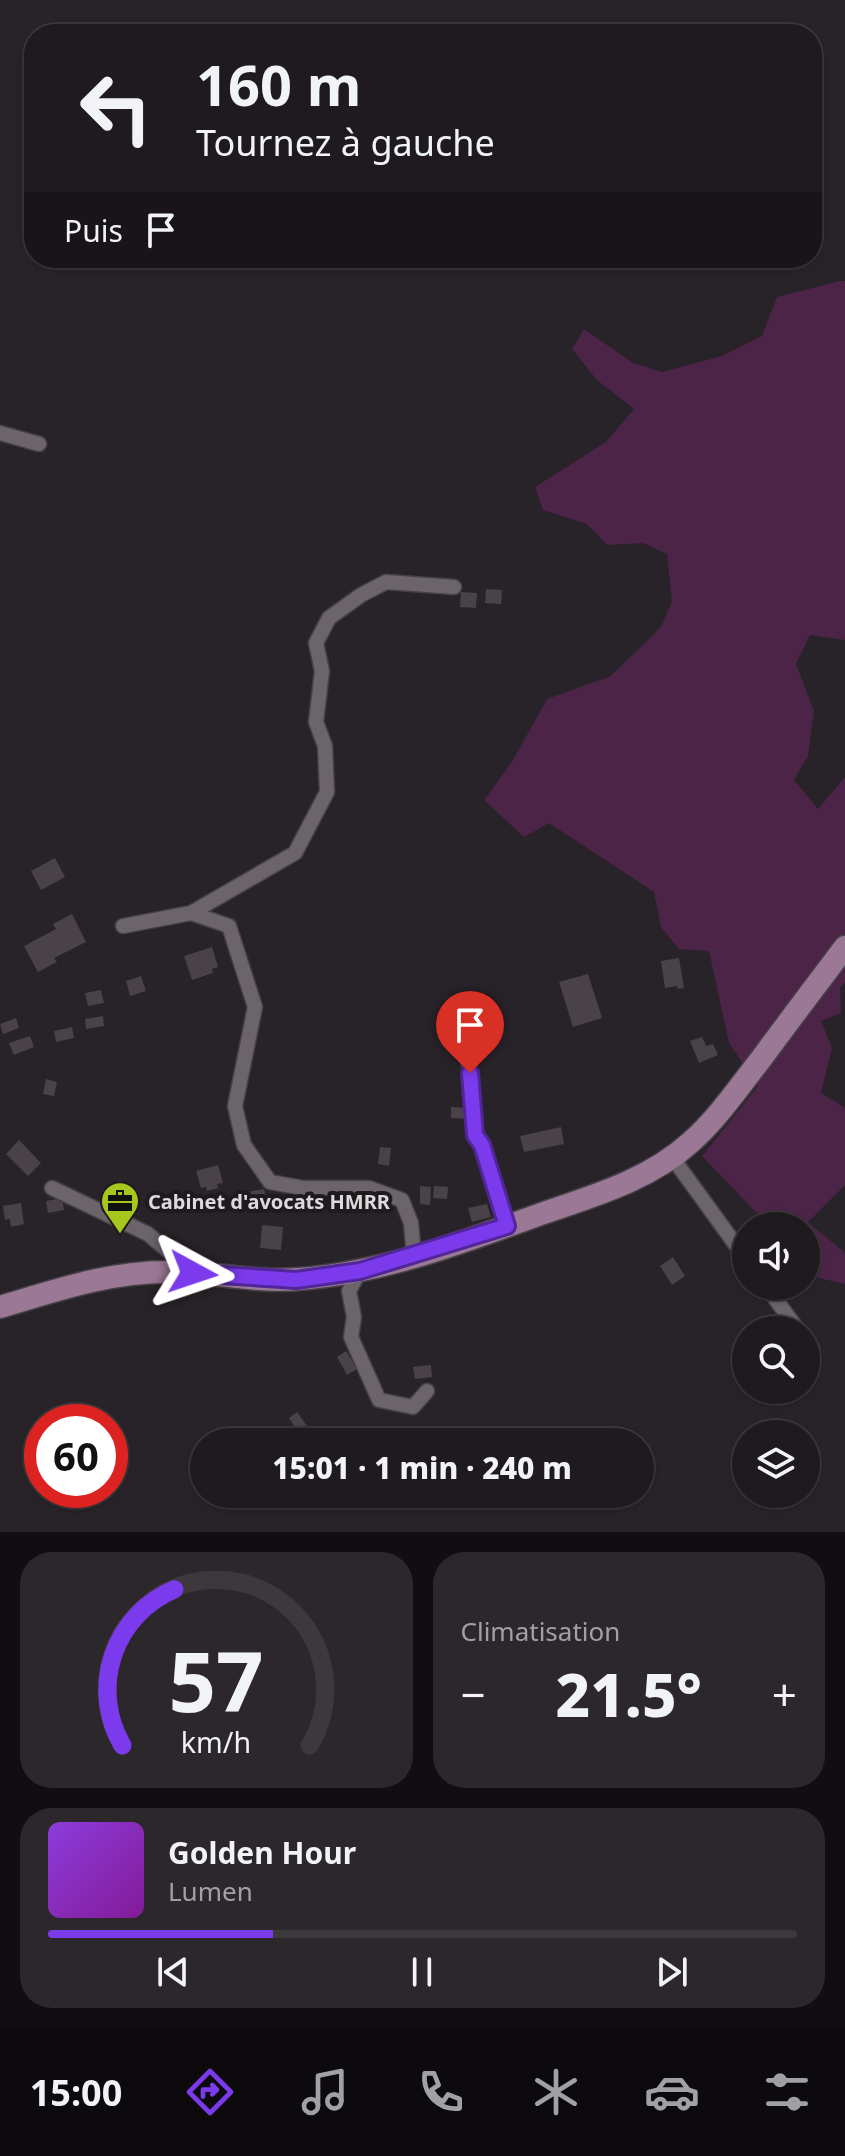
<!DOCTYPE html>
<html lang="fr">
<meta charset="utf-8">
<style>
:root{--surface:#1e1a1e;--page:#2b272b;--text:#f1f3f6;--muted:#a1a1a4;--line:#3c383c;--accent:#7c3aed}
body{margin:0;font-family:"Noto Sans",sans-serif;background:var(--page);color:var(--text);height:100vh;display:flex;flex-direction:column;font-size:30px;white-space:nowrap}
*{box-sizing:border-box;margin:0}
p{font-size:26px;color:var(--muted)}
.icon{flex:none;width:44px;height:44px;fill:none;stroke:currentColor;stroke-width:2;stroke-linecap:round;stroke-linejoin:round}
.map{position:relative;height:1532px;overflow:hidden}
.sheet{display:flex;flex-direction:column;gap:20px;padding:20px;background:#100e10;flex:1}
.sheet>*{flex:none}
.guide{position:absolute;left:24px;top:24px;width:798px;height:244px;border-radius:32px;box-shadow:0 2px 6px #0004,0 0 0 2px var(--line);background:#1e1a1e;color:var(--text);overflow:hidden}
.controls{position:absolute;left:732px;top:1212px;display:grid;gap:16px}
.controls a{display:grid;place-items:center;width:88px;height:88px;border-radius:50%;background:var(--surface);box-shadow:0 2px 6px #0004,0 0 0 2px var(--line);font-size:40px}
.speed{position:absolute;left:24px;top:1404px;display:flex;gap:16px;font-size:40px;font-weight:700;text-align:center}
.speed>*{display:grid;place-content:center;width:104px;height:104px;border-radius:50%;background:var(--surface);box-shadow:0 2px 6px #0004,0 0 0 2px var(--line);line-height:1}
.speed .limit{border:12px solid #d22;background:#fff;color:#111}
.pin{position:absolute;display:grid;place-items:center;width:68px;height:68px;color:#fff;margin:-82px -34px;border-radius:50% 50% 50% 0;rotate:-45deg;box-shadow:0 0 8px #0007}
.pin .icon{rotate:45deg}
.me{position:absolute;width:88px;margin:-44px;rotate:95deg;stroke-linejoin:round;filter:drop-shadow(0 0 6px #0008)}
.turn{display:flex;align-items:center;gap:28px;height:168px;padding:0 40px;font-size:36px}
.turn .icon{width:104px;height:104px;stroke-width:2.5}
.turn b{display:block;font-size:56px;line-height:68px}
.then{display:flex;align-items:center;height:76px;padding:0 40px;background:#0003;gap:16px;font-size:30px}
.big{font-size:60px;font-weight:800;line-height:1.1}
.sheet .widget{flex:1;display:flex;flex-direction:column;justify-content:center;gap:12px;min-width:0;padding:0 28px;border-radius:32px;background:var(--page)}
.sheet .dial{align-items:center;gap:0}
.dial svg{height:208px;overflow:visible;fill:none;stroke:var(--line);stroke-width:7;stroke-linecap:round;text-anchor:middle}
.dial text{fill:var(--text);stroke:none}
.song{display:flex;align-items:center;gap:24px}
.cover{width:96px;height:96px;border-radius:12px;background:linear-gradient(135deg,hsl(270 70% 55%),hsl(290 70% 35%))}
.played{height:8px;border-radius:4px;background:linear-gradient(90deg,var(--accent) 30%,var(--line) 30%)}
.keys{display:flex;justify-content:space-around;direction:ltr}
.heat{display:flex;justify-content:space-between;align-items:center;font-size:44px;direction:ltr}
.sheet .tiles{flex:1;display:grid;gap:20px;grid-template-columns:1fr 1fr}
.widget:last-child{grid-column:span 2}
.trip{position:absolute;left:190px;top:1428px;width:464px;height:80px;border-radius:40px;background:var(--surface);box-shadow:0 2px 6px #0004,0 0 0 2px var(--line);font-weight:800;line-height:80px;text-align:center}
.tab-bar{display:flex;height:128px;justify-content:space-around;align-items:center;background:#0c0a0c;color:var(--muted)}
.tab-bar .icon{width:56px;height:56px}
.tab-bar .current{color:var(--accent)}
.tab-bar b{font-size:36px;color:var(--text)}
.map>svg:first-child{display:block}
.green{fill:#4b2447}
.building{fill:#494348}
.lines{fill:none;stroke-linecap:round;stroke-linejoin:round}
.street-casing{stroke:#464145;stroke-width:17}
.primary-casing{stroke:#464145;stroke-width:25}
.street{stroke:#6b656a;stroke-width:14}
.primary{stroke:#9a7896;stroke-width:22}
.route-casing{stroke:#51269a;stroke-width:20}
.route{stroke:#7c3aed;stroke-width:14}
.labels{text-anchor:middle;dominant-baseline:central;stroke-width:8;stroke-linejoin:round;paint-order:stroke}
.poi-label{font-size:20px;font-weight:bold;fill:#ddd9dc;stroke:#1f1a1e;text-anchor:start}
</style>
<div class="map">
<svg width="845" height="1532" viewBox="0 0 845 1532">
<rect width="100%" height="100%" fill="#282328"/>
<path class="green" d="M840 281H845V640L810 635 796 664 814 711 808 756 794 780 818 809 845 777V982L840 988 841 1013 821 1021 832 1048 821 1093 845 1108V1185L808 1222 845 1253V1284L819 1278 806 1265V1226H769L702 1156 758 1086 729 1043 709 951 679 949 661 927 654 892 549 823 524 837 484 800 513 760 547 699 611 676 661 627 672 602 667 554 643 543 607 545 587 524 543 510 535 487 606 442 634 409 597 380 572 349 584 329 633 363 662 372 722 356 762 336 777 297Z"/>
<path class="building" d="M486 589 502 590 501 604 485 603Z
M461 592 477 593 476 608 460 607Z
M55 858 65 877 41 890 31 871Z
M72 914 86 942 54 958 57 962 38 972 24 946 56 929 53 924Z
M212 947 218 967 212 969 213 973 192 980 184 956Z
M679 958 684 988 678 989 677 986 665 988 661 961Z
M588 974 602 1018 573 1027 559 982Z
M141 976 146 991 130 996 126 981Z
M101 990 104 1003 88 1006 85 993Z
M103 1016 104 1026 86 1029 85 1019Z
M16 1018 19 1028 3 1034 0 1024Z
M72 1027 74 1038 56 1042 54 1031Z
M30 1036 34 1047 14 1055 9 1043Z
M702 1037 706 1046 713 1044 718 1055 699 1063 690 1041Z
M46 1079 57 1082 54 1096 43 1094Z
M451 1107 469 1108V1119L451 1118Z
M561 1127 564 1144 524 1152 520 1136Z
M19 1140 41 1163 28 1176 6 1154Z
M380 1147 391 1148 389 1166 378 1164Z
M218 1165 223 1183 217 1184 218 1188 207 1191 206 1187 201 1188 196 1171Z
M420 1186 431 1187 430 1205 420 1204Z
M434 1186 448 1187 447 1199 433 1198Z
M264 1189 267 1204 245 1209 242 1193Z
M62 1198 64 1210 48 1213 46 1201Z
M21 1203 24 1224 11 1227 10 1219 5 1220 3 1206Z
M487 1204 491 1217 472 1222 468 1208Z
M262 1225 283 1227 281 1250 260 1248Z
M673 1257 685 1276 672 1285 660 1266Z
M346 1351 357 1369 347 1375 337 1357Z
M431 1365 432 1377 415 1379 413 1367Z
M297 1412 307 1426 298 1432 289 1418Z
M379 1494H400L392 1505 388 1501 383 1507 374 1500Z"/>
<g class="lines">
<g class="street-casing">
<path id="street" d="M0 433 39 444
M191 913 295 853 327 792 325 746 316 722 322 671 316 643 329 618 361 595 386 582 454 587
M123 926 191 913 229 926 255 1007 235 1106 244 1145 270 1182 303 1188H369L402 1200 411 1223 414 1256
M467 1042 475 1135 482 1145 507 1226
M672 1157 746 1259
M52 1188 148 1234 192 1271
M360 1271 349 1291 354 1317 351 1337 379 1400 413 1407 427 1391
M766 1286 798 1330
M806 1340 812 1348"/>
</g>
<g class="primary-casing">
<path id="primary" d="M0 1307C57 1290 111 1271 171 1272 213 1272 258 1283 299 1279 381 1273 461 1243 538 1215 592 1196 648 1181 691 1142 718 1118 739 1087 761 1059 789 1021 817 984 845 947"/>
</g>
<use href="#street" class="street"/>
<use href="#primary" class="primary"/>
</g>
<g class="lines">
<g class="route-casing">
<path id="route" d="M193 1273 296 1280 360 1271 507 1226 482 1145 475 1135 470 1073"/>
</g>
<use href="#route" class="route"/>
</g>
<defs>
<g id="office-pin" transform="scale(2)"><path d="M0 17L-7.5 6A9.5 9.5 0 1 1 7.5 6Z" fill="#a7c71e" stroke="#1f1a1e"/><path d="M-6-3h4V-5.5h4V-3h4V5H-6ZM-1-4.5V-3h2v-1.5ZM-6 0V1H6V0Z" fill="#111"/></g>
</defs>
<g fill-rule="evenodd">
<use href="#office-pin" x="120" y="1201"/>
</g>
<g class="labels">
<g class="poi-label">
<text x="148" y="1201">Cabinet d'avocats HMRR</text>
</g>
</g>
</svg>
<div class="controls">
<a><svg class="icon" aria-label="sound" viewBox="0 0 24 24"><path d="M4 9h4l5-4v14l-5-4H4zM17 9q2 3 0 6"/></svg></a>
<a><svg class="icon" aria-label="search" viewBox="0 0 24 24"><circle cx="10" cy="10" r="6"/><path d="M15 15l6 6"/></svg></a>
<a><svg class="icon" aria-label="layers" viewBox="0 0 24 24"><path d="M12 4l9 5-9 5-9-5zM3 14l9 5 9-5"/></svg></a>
</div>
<div class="speed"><div class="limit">60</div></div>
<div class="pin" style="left:470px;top:1073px;background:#d93025"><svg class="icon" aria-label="arrive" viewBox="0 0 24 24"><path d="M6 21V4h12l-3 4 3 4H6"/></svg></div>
<svg class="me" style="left:193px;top:1273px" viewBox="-20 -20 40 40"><path d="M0-17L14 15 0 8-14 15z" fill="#7c3aed" stroke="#fff" stroke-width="4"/></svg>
<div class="trip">15:01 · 1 min · 240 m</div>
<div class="guide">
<div class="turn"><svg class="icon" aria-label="left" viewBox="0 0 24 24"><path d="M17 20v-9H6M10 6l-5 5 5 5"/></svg><div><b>160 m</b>Tournez à gauche</div></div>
<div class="then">Puis<svg class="icon" aria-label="arrive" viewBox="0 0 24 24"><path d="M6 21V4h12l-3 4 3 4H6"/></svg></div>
</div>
</div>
<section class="sheet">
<div class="tiles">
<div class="widget dial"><svg viewBox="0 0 100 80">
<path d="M14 69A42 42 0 1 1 86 69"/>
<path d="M14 69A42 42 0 0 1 34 9" stroke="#7c3aed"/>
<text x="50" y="56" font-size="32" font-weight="700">57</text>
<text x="50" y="72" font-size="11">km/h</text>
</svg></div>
<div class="widget"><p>Climatisation</p>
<div class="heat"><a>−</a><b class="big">21.5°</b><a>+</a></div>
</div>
<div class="widget">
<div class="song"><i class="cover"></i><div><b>Golden Hour</b><p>Lumen</p></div></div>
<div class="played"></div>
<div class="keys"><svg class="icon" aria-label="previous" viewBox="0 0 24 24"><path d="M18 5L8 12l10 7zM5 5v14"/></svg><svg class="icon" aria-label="pause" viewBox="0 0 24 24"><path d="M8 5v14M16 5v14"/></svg><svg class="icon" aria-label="next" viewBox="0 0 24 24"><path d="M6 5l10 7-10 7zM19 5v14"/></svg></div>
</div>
</div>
</section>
<nav class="tab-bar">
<b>15:00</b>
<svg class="icon current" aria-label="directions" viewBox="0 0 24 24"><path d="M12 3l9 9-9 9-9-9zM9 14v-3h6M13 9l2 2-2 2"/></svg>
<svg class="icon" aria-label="music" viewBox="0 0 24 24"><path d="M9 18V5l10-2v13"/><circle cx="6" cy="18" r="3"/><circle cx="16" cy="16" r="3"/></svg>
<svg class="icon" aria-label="phone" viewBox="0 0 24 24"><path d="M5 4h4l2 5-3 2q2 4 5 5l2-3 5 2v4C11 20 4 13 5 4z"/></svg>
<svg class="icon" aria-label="climate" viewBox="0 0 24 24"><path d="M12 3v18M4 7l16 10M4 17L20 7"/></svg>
<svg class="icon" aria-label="car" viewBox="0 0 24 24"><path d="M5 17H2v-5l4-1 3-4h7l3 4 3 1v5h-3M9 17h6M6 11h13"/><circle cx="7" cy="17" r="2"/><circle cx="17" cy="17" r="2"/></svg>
<svg class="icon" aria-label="filters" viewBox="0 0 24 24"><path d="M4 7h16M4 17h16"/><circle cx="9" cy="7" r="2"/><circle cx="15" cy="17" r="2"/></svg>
</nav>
